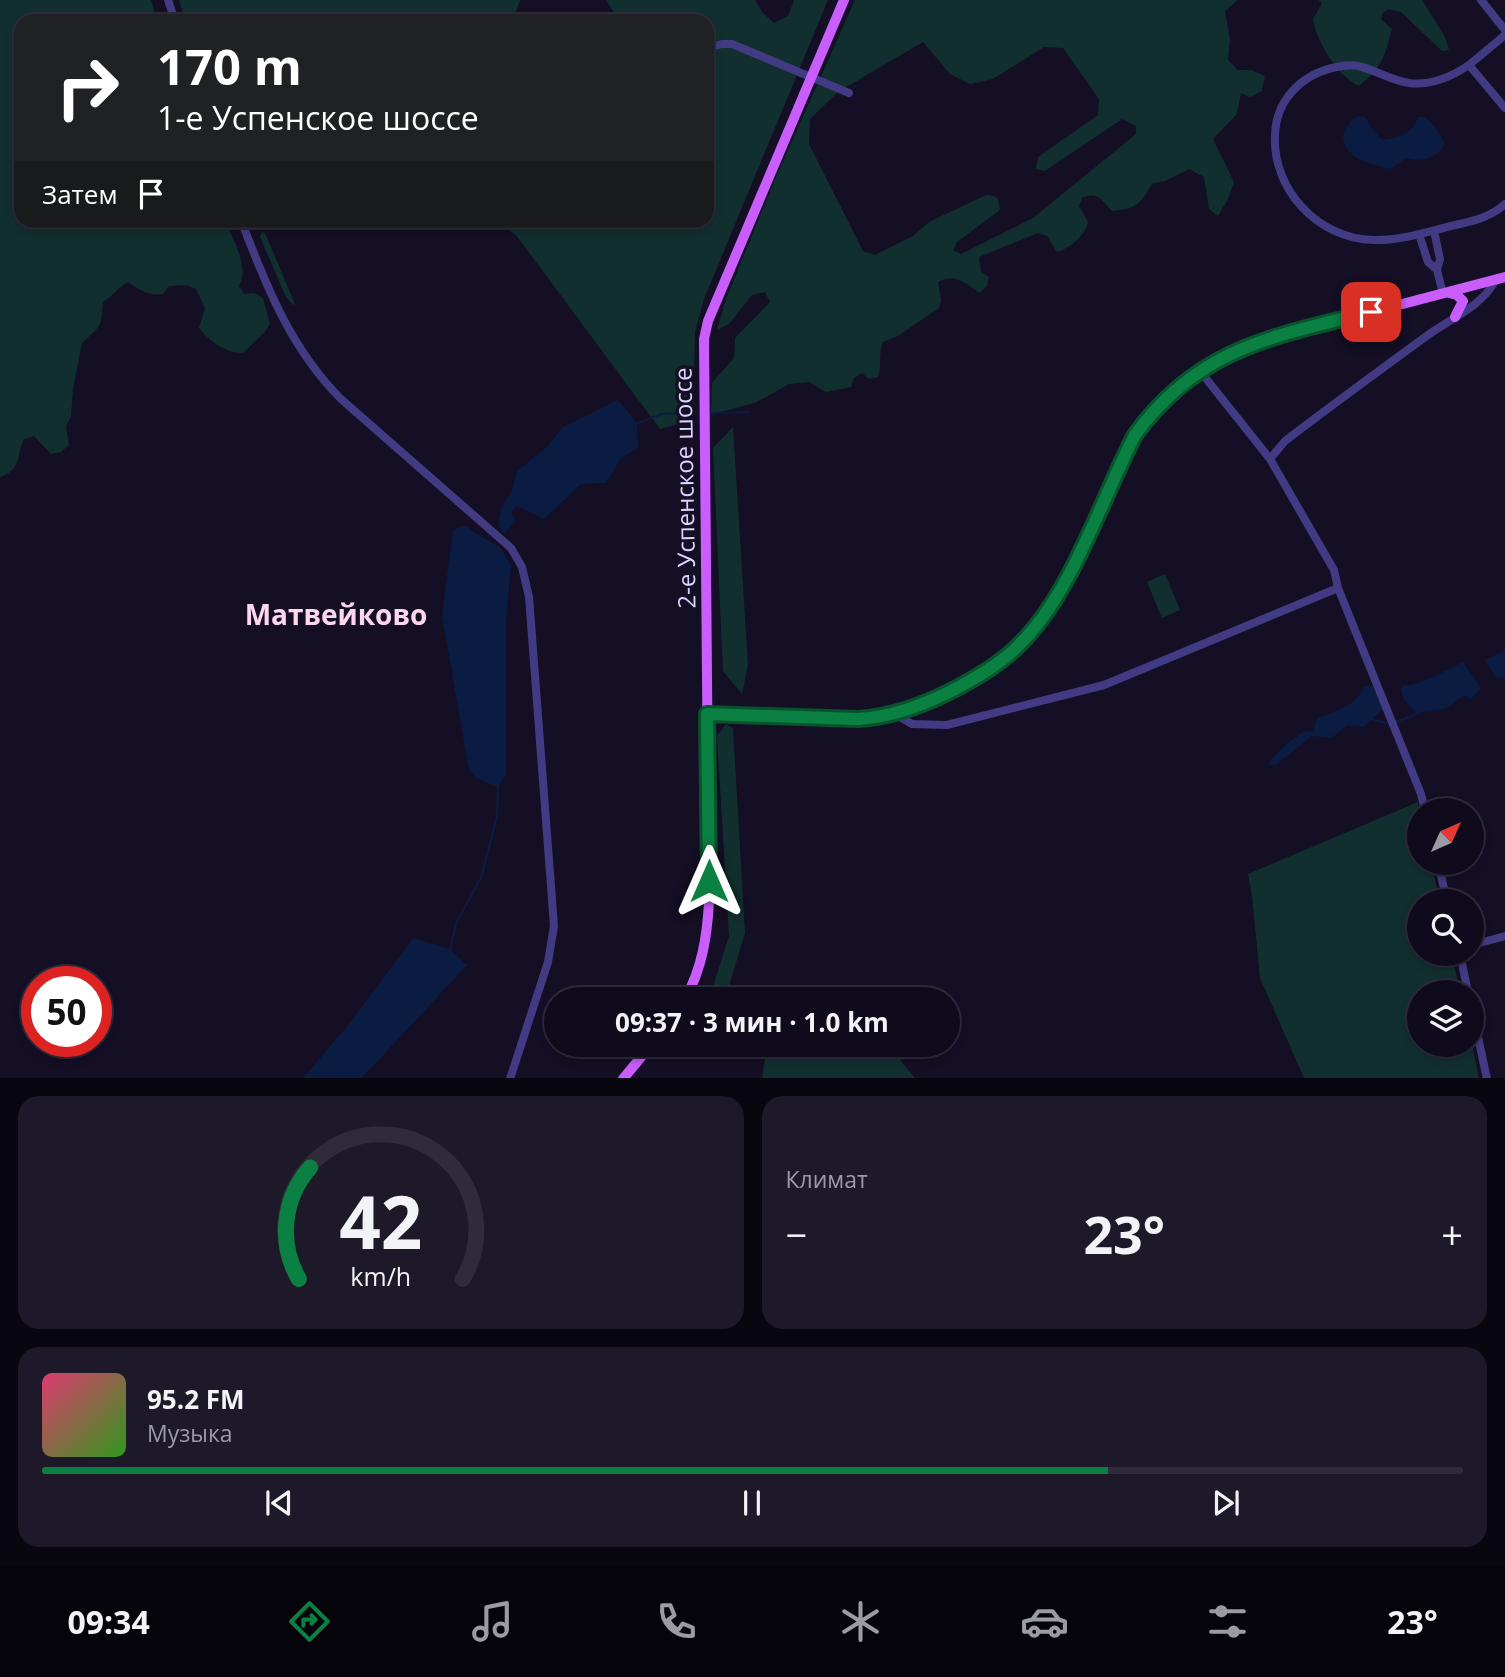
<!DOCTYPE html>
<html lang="ru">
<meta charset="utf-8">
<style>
:root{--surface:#0f0b1c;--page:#1d1929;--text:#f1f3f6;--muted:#9b9ba3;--line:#2f2b3b;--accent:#0b8043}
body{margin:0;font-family:"Open Sans",sans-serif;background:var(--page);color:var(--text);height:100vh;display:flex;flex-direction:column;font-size:26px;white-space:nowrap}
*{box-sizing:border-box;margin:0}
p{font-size:23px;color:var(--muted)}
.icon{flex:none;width:38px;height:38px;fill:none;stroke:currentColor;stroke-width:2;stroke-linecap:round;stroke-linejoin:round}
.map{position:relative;height:1078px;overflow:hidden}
.panel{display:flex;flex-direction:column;gap:18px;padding:18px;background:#08060f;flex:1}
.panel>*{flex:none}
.guide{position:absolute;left:14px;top:14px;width:700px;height:214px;border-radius:21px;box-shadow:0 4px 10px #0003,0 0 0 2px var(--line);background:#202124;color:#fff;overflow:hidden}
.needle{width:46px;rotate:45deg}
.tools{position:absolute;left:1407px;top:798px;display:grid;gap:14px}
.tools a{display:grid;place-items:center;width:77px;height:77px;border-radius:50%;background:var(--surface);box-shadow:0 4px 10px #0003,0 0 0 2px var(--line);font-size:35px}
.speed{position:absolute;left:21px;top:966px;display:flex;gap:14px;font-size:35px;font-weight:700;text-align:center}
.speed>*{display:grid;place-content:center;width:91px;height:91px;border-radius:50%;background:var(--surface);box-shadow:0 4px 10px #0003,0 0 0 2px var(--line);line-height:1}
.speed .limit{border:10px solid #d22;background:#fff;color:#111}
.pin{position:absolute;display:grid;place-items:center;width:60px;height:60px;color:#fff;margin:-30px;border-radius:14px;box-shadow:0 4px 10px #0006}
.me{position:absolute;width:77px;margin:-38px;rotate:0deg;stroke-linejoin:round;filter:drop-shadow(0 0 5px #0008)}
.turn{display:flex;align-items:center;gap:24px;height:147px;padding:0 28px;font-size:32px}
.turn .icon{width:91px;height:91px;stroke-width:2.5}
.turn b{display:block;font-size:49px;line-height:60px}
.then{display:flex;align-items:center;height:66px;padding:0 28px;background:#0003;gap:14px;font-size:26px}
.big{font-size:52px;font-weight:700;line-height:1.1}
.panel .tile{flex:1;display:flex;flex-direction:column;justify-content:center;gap:10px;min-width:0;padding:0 24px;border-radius:21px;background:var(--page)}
.panel .dial{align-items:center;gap:0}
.dial svg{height:182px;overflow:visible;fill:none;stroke:var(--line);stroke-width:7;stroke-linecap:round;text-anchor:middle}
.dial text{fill:var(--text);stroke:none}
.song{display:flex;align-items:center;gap:21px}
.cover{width:84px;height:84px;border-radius:10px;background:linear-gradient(135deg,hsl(340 70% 55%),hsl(110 70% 35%))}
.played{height:7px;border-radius:4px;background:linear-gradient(90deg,var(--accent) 75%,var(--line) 75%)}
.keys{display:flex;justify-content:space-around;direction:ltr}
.heat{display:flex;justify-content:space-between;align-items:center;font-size:38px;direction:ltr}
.panel .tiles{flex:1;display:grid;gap:18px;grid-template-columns:1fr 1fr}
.tile:last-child{grid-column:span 2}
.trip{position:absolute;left:544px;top:987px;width:416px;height:70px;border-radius:35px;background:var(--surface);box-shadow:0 4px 10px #0003,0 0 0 2px var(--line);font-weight:700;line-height:70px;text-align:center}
.menu{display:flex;height:112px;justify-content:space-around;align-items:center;background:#06040b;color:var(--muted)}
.menu .icon{width:49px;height:49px}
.menu .on{color:var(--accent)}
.menu b{font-size:32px;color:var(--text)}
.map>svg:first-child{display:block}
.green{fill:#122f2f;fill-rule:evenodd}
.water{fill:#0b1c43}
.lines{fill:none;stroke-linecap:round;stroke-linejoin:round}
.stream{stroke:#0b1c43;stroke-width:2}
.minor{stroke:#423b84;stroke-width:8}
.major{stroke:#ca5dfd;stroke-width:10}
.route-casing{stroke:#07532c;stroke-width:18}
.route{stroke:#0b8043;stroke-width:12}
.labels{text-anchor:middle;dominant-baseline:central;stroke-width:7;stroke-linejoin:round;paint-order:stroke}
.street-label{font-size:24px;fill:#dbd4fe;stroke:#140f25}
.quarter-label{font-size:28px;font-weight:bold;fill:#fed6ee;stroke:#140f25}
</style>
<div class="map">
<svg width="1505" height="1079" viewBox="0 0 1505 1079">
<rect width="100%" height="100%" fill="#140f25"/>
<path class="green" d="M0 0H151L158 21H21V220L225 221C233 240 250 267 239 286L244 294 254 293 263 298 270 324 265 332 243 353C226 353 210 342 199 328L205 308 196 289 186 285 169 286 163 294C148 296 140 290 128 282 118 287 113 296 103 302L101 322 96 330 82 343 73 389 71 417 66 426 69 445 61 452 51 454 34 436 24 439C16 455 22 470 0 477Z
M179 0H520L513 21H185Z
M606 0H755L763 13 774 23 788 16 794 0H828L704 299 695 332 693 420 660 429 516 235 496 221 707 220V21H619Z
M855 0H1238L1225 11 1230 39 1228 60 1238 70H1251L1265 76 1262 91 1250 97 1241 93 1237 114 1213 139 1234 182 1228 199 1218 216 1209 209 1204 177 1189 169 1165 181 1153 183C1139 204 1138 209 1112 211 1102 200 1097 191 1082 198L1079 206 1088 222C1085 236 1070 248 1057 252L1047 236 1038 233 979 257 981 272 989 277 987 286 980 293C966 284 955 272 938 282L941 300 939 308 898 336 883 342C878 354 882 365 878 377L869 379 862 373 854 378 851 387 826 392 809 382 789 384 757 402 711 415 712 383 734 358 735 338 770 302 765 292 752 295 729 324 717 330 726 299 777 175ZM923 42 950 74 970 84 993 79 1044 47 1063 48 1099 99 1098 115 1038 157 1036 169 1045 171 1122 119 1136 126V134L1033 218 961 254 953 250 957 242 1000 210 998 199 994 196 986 195 929 222 913 236 875 255 863 251 809 144 810 119 838 92Z
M1318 0H1422L1445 37 1449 50 1442 51 1401 12 1388 9 1383 13 1381 19 1392 29C1384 58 1383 66 1359 86 1338 77 1316 41 1313 19L1322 3Z
M262 232 265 233 295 304 293 305 286 297 260 237Z
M733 427 748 665 742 694 723 671 713 448Z
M1165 574 1180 610 1162 618 1147 582Z
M726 724 733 728 745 933 725 999H709L729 936 717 736Z
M1418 802 1419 863H1431L1440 901H1419V954H1452L1460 992H1419V1045H1472L1479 1078H1304L1260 978 1252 896 1248 874Z
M783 1045H903L901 1061 915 1078H762C766 1057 761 1058 783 1045Z"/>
<path class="water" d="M1363 116C1371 124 1374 134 1383 140 1403 136 1409 136 1419 117H1425L1435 127 1445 143C1437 159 1422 162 1406 158L1390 169C1370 164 1344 159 1343 135 1348 125 1350 117 1363 116Z
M618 400 637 423 638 448 621 458 606 483 581 484 544 519 517 506 511 512 516 521 505 533 498 526 502 506 512 491 516 472 548 446 562 428Z
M465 526 500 548 511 565 506 620V774L498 787 476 778 469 770 442 615 453 530Z
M1505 650V676L1503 678 1496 677 1485 660Z
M1463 662 1481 688 1470 700 1466 695C1456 698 1455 704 1447 708 1438 711 1427 710 1417 714L1404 700 1401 690 1403 686C1424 684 1444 671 1463 662Z
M1370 685 1373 687 1383 709 1364 727 1347 726 1331 738 1312 736 1276 765H1268C1276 751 1292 739 1305 731L1313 732 1317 718C1336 711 1356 706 1364 687Z
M413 938 450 949 467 965 362 1078H303L346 1028Z"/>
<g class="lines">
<path class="stream" d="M710 413 750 412
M637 423 662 414 685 413
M1371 719 1389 724
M1396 722 1417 714
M450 949 457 921 481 878 497 816 498 787"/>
<path class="minor" d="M168 0 175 21
M1481 0 1505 30
M707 48 722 44H732L849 93
M1469 65 1505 35
M1505 108 1469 65C1451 77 1431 86 1409 83 1392 81 1376 70 1358 66 1349 64 1342 66 1332 68 1300 76 1276 101 1275 135 1272 190 1319 239 1373 240 1397 241 1423 233 1447 227 1467 222 1489 219 1505 204
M241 220C266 286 291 349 341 399L511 548 522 567 529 597 554 926 548 962 510 1079
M1434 231 1440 259 1437 270 1443 294
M1419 234 1428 262 1437 270
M1270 459 1285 441C1332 405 1380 370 1428 335 1450 319 1482 306 1495 281
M1338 588 1421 794 1425 810
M895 714 912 724 947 725 1104 685 1338 588 1334 570 1270 459 1200 371
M1438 863 1447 901
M1472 945 1505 936
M1460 954 1468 992
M1472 1009 1487 1079"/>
<path class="major" d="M1449 293 1457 295 1463 301 1455 317
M707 714 858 719C896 717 930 703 963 684 1048 637 1068 577 1106 494 1117 470 1128 445 1144 424 1171 386 1211 361 1254 343L1505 277
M685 999C702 969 707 937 709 902L704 339 708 321 844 0
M623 1079 651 1045"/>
</g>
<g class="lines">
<g class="route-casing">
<path id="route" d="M709 881 707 714 858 719C894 717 927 704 959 687 980 675 1003 662 1020 644 1072 593 1101 500 1135 435 1198 348 1274 336 1371 312"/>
</g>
<use href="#route" class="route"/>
</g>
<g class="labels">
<g class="street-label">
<text transform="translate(684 488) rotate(-91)">2-е Успенское шоссе</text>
</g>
<g class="quarter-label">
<text x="336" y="614">Матвейково</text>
</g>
</g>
</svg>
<div class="tools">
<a><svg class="needle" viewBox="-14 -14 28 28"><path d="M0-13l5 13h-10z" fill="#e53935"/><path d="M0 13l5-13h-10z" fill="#9b9ba3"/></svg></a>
<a><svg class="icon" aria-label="search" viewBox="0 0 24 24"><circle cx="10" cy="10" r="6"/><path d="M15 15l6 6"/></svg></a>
<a><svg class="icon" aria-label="layers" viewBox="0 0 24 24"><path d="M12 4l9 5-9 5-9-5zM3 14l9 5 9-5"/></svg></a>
</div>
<div class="speed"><div class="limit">50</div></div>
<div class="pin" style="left:1371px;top:312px;background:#d93025"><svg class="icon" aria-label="arrive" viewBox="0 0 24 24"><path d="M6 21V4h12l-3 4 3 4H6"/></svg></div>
<svg class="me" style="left:709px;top:881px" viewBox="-20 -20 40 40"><path d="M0-17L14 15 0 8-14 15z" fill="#0b8043" stroke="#fff" stroke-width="4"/></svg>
<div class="trip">09:37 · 3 мин · 1.0 km</div>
<div class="guide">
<div class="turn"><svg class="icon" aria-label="right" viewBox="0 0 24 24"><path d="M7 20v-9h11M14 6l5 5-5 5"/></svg><div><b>170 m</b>1-е Успенское шоссе</div></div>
<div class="then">Затем<svg class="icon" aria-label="arrive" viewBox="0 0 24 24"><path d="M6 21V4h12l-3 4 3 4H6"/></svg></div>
</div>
</div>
<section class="panel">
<div class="tiles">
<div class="tile dial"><svg viewBox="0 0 100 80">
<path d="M14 69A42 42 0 1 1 86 69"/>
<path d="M14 69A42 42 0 0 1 19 20" stroke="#0b8043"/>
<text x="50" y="56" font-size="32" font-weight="700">42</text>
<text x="50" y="72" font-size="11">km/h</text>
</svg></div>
<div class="tile"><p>Климат</p>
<div class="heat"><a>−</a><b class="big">23°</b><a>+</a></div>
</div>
<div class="tile">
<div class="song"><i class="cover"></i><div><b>95.2 FM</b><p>Музыка</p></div></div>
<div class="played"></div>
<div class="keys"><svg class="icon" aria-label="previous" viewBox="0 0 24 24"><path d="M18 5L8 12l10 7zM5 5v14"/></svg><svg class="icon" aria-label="pause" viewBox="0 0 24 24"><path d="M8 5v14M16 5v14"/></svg><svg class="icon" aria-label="next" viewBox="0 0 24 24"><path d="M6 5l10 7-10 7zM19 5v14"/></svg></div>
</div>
</div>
</section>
<nav class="menu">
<b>09:34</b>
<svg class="icon on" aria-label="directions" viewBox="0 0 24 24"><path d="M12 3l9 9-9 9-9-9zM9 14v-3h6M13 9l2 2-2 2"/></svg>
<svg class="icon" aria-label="music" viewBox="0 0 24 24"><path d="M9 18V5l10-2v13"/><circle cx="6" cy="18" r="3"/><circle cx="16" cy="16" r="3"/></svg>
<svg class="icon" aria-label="phone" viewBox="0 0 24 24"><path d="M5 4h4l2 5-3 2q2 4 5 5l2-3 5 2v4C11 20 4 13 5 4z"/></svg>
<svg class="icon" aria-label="climate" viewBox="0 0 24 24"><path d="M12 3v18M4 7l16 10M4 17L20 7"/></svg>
<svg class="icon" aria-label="car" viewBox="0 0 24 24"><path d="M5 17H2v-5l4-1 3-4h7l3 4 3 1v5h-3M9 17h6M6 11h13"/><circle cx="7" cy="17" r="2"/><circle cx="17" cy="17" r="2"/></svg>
<svg class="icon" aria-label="filters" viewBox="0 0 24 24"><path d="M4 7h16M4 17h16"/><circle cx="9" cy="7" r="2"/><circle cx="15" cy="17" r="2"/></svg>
<b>23°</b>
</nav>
